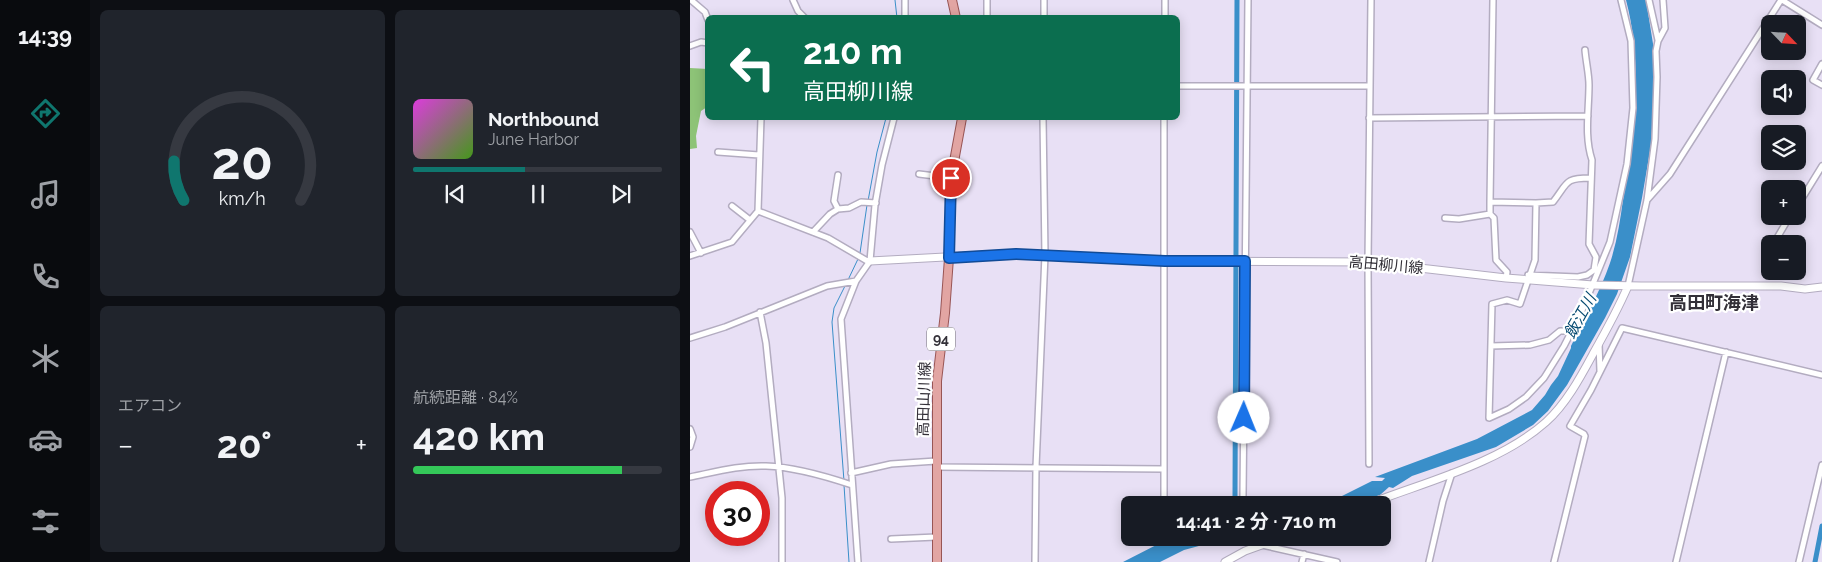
<!DOCTYPE html>
<html lang="ja">
<meta charset="utf-8">
<style>
:root{--surface:#171b24;--page:#20242c;--text:#f1f3f6;--muted:#9ea1a6;--line:#363941;--accent:#0f766e}
body{margin:0;font-family:Raleway,"Noto Sans JP",sans-serif;background:var(--page);color:var(--text);height:100vh;display:flex;flex-direction:column;font-size:19px;white-space:nowrap}
*{box-sizing:border-box;margin:0}
p{font-size:16px;color:var(--muted)}
.icon{flex:none;width:28px;height:28px;fill:none;stroke:currentColor;stroke-width:2;stroke-linecap:round;stroke-linejoin:round}
.map{position:relative;flex:1;overflow:hidden}
.panel{display:flex;flex-direction:column;gap:10px;padding:10px;background:#0d0f14;width:600px}
.panel>*{flex:none}
.banner{position:absolute;left:15px;top:15px;width:475px;height:105px;border-radius:8px;box-shadow:0 2px 12px #0003;background:#0b6e4f;color:#fff;overflow:hidden}
.needle{width:32px;rotate:115deg}
.fabs{position:absolute;left:1071px;top:15px;display:grid;gap:10px}
.fabs a{display:grid;place-items:center;width:45px;height:45px;border-radius:8px;background:var(--surface);box-shadow:0 2px 12px #0003;font-size:25px}
.speed{position:absolute;left:15px;top:481px;display:flex;gap:10px;font-size:25px;font-weight:700;text-align:center}
.speed>*{display:grid;place-content:center;width:65px;height:65px;border-radius:50%;background:var(--surface);box-shadow:0 2px 12px #0003;line-height:1}
.speed .limit{border:8px solid #d22;background:#fff;color:#111}
.pin{position:absolute;display:grid;place-items:center;width:42px;height:42px;color:#fff;margin:-21px;border:2px solid #fff;border-radius:50%;box-shadow:0 1px 5px #0007}
.me{position:absolute;width:55px;margin:-28px;rotate:1deg;stroke-linejoin:round;filter:drop-shadow(0 0 4px #0008)}
.turn{display:flex;align-items:center;gap:18px;height:105px;padding:0 15px;font-size:22px}
.turn .icon{width:65px;height:65px;stroke-width:2.5}
.turn b{display:block;font-size:35px;line-height:42px}
.big{font-size:38px;font-weight:700;line-height:1.1}
.panel .widget{flex:1;display:flex;flex-direction:column;justify-content:center;gap:8px;min-width:0;padding:0 18px;border-radius:8px;background:var(--page)}
.panel .dial{align-items:center;gap:0}
.dial svg{height:130px;overflow:visible;fill:none;stroke:var(--line);stroke-width:7;stroke-linecap:round;text-anchor:middle}
.dial text{fill:var(--text);stroke:none}
.song{display:flex;align-items:center;gap:15px}
.cover{width:60px;height:60px;border-radius:8px;background:linear-gradient(135deg,hsl(300 70% 55%),hsl(100 70% 35%))}
.played{height:5px;border-radius:2px;background:linear-gradient(90deg,var(--accent) 45%,var(--line) 45%)}
.keys{display:flex;justify-content:space-around;direction:ltr}
.heat{display:flex;justify-content:space-between;align-items:center;font-size:28px;direction:ltr}
.charge{height:8px;border-radius:4px;background:linear-gradient(90deg,#34c759 84%,var(--line) 0)}
.panel .tiles{flex:1;display:grid;gap:10px;grid-template-columns:repeat(2,1fr)}
.trip{position:absolute;left:431px;top:496px;width:270px;height:50px;border-radius:8px;background:var(--surface);box-shadow:0 2px 12px #0003;font-weight:700;line-height:50px;text-align:center}
main{display:flex;flex:1;min-height:0}
.dock{display:flex;flex-direction:column;width:90px;justify-content:space-around;align-items:center;background:#090b0e;color:var(--muted)}
.dock .icon{width:35px;height:35px}
.dock .current{color:var(--accent)}
.dock b{font-size:22px;color:var(--text)}
.map>svg:first-child{display:block}
.forest{fill:#8dc377}
.water{fill:#3a8fc9}
.lines{fill:none;stroke-linecap:round;stroke-linejoin:round}
.stream{stroke:#3a8fc9;stroke-width:1}
.canal{stroke:#3a8fc9;stroke-width:5}
.street-casing{stroke:#b3acc0;stroke-width:8}
.secondary-casing{stroke:#b3acc0;stroke-width:9}
.primary-casing{stroke:#985555;stroke-width:10}
.street{stroke:#fff;stroke-width:5}
.secondary{stroke:#fff;stroke-width:7}
.primary{stroke:#e2a5a3;stroke-width:8}
.route-casing{stroke:#114b97;stroke-width:12}
.route{stroke:#1a73e8;stroke-width:9}
.labels{text-anchor:middle;dominant-baseline:central;stroke-width:4.5;stroke-linejoin:round;paint-order:stroke}
.shield{fill:#fff;stroke:#706e74;stroke-width:1}
.shield-label{font-size:14px;font-weight:bold;fill:#333038}
.street-label{font-size:15px;fill:#333038;stroke:#fff}
.water-label{font-size:16px;font-style:italic;fill:#064a71;stroke:#fff}
.quarter-label{font-size:18px;font-weight:bold;fill:#333038;stroke:#fff}
</style>
<main>
<nav class="dock">
<b>14:39</b>
<svg class="icon current" aria-label="directions" viewBox="0 0 24 24"><path d="M12 3l9 9-9 9-9-9zM9 14v-3h6M13 9l2 2-2 2"/></svg>
<svg class="icon" aria-label="music" viewBox="0 0 24 24"><path d="M9 18V5l10-2v13"/><circle cx="6" cy="18" r="3"/><circle cx="16" cy="16" r="3"/></svg>
<svg class="icon" aria-label="phone" viewBox="0 0 24 24"><path d="M5 4h4l2 5-3 2q2 4 5 5l2-3 5 2v4C11 20 4 13 5 4z"/></svg>
<svg class="icon" aria-label="climate" viewBox="0 0 24 24"><path d="M12 3v18M4 7l16 10M4 17L20 7"/></svg>
<svg class="icon" aria-label="car" viewBox="0 0 24 24"><path d="M5 17H2v-5l4-1 3-4h7l3 4 3 1v5h-3M9 17h6M6 11h13"/><circle cx="7" cy="17" r="2"/><circle cx="17" cy="17" r="2"/></svg>
<svg class="icon" aria-label="filters" viewBox="0 0 24 24"><path d="M4 7h16M4 17h16"/><circle cx="9" cy="7" r="2"/><circle cx="15" cy="17" r="2"/></svg>
</nav>
<section class="panel">
<div class="tiles">
<div class="widget dial"><svg viewBox="0 0 100 80">
<path d="M14 69A42 42 0 1 1 86 69"/>
<path d="M14 69A42 42 0 0 1 8 45" stroke="#0f766e"/>
<text x="50" y="56" font-size="32" font-weight="700">20</text>
<text x="50" y="72" font-size="11">km/h</text>
</svg></div>
<div class="widget">
<div class="song"><i class="cover"></i><div><b>Northbound</b><p>June Harbor</p></div></div>
<div class="played"></div>
<div class="keys"><svg class="icon" aria-label="previous" viewBox="0 0 24 24"><path d="M18 5L8 12l10 7zM5 5v14"/></svg><svg class="icon" aria-label="pause" viewBox="0 0 24 24"><path d="M8 5v14M16 5v14"/></svg><svg class="icon" aria-label="next" viewBox="0 0 24 24"><path d="M6 5l10 7-10 7zM19 5v14"/></svg></div>
</div>
<div class="widget"><p>エアコン</p>
<div class="heat"><a>−</a><b class="big">20°</b><a>+</a></div>
</div>
<div class="widget"><p>航続距離 · 84%</p><b class="big">420 km</b><div class="charge"></div></div>
</div>
</section>
<div class="map">
<svg width="1132" height="562" viewBox="0 0 1132 562">
<rect width="100%" height="100%" fill="#e8e0f5"/>
<path class="forest" d="M0 68 18 69 17 107 11 111 6 136 7 148 0 149Z"/>
<path class="water" d="M936 0H956L964 50V95L961 145 952 198 940 257 927 294 915 318 877 385 858 411 843 425 806 447 722 476 703 488 699 487 690 495 662 505H634L682 481H692L695 478 685 477 787 439 842 410 855 395 861 385 868 376 881 348V346C895 318 910 292 920 263 927 242 930 221 933 200 945 134 953 64 936 0Z
M480 538H530H523L520 543 494 550 470 562H433Z"/>
<g class="lines">
<path class="stream" d="M205 0 207 18
M178 201 187 152 196 118
M170 253 177 205
M158 280 168 259
M154 481 142 322 144 308 156 284
M154 485 159 562"/>
<path class="canal" d="M545 496 547 0
M1125 562 1132 526"/>
<g class="street-casing">
<path id="street" d="M1 0 15 12 18 20
M103 0 108 11 115 18
M215 0V18
M297 0V18
M803 0 800 202 846 203 845 260 830 304 817 300 802 304 799 418 819 409 836 397 854 378 874 346 891 313 920 242 937 164 943 108 941 41 931 0
M959 0 968 40
M1092 0 1132 25
M354 18V0
M475 18V0
M0 46 11 42 18 43
M1132 64 1123 80 1132 85
M488 86H679
M679 118 898 116
M28 152 69 155
M229 174 261 178
M957 200 980 174 1091 0
M800 202V214L804 218 806 260 817 272 816 278
M846 203 863 202C878 183 874 178 900 178
M1108 205 1132 166
M42 206 60 220
M148 209 144 201 148 175
M68 211 138 238 179 262
M755 218 769 219 800 214
M0 232 11 253
M123 232 140 214 148 209 159 208 171 202 186 203
M1084 243 1100 216
M0 256 42 242 68 211 71 118
M838 275 888 277 897 275 904 270 906 257 899 244 902 160C894 136 899 110 899 85 899 74 896 62 895 50
M938 286 957 200 965 139 967 77 966 51 968 41 975 28 973 0
M70 312 76 343 92 498V562
M0 338 35 327 137 286 166 281
M909 344 910 371
M801 346 840 345 859 340 870 331H882
M0 429 3 437 0 447
M679 464 678 262 681 0
M246 467 474 469
M161 473 201 464 246 461
M0 477C25 472 51 465 76 466 105 467 135 476 162 485
M553 496 558 0
M474 505V118
M201 539 246 537
M572 545 647 562
M168 562 151 319 166 281 180 261 185 205 192 165 204 118
M345 562 346 467 355 255 353 118
M612 562 614 554
M739 562 753 501 762 473
M864 562 895 436 894 434 880 426 901 390 932 328 1132 375
M986 562 1036 352
M1109 562 1132 465"/>
</g>
<g class="secondary-casing">
<path id="secondary" d="M180 261 311 254 475 261 678 262 816 278 903 285 951 286H1091L1115 289 1132 287
M676 505C734 482 809 464 856 422 876 404 890 378 903 354 916 331 928 309 938 286
M535 562 555 551 591 538"/>
</g>
<g class="primary-casing">
<path id="primary" d="M262 0 266 18
M247 562V381L255 313 259 258 261 178 272 118"/>
</g>
<use href="#street" class="street"/>
<use href="#secondary" class="secondary"/>
<use href="#primary" class="primary"/>
</g>
<g class="lines">
<g class="route-casing">
<path id="route" d="M261 178 259 258 326 254 475 261H555L554 418"/>
</g>
<use href="#route" class="route"/>
</g>
<g class="labels">
<rect class="shield" x="237" y="327.5" width="28" height="23" rx="4"/>
<g class="shield-label">
<text x="251" y="339">94</text>
</g>
<g class="street-label">
<text transform="translate(696 265) rotate(5)">高田柳川線</text>
<text transform="translate(234 399) rotate(-88)">高田山川線</text>
</g>
<g class="water-label">
<text transform="translate(890 316) rotate(-61)">飯江川</text>
</g>
<g class="quarter-label">
<text x="1024" y="302">高田町海津</text>
</g>
</g>
</svg>
<div class="fabs">
<a><svg class="needle" viewBox="-14 -14 28 28"><path d="M0-13l5 13h-10z" fill="#e53935"/><path d="M0 13l5-13h-10z" fill="#9ea1a6"/></svg></a>
<a><svg class="icon" aria-label="sound" viewBox="0 0 24 24"><path d="M4 9h4l5-4v14l-5-4H4zM17 9q2 3 0 6"/></svg></a>
<a><svg class="icon" aria-label="layers" viewBox="0 0 24 24"><path d="M12 4l9 5-9 5-9-5zM3 14l9 5 9-5"/></svg></a>
<a>+</a>
<a>−</a>
</div>
<div class="speed"><div class="limit">30</div></div>
<div class="pin" style="left:261px;top:178px;background:#d93025"><svg class="icon" aria-label="arrive" viewBox="0 0 24 24"><path d="M6 21V4h12l-3 4 3 4H6"/></svg></div>
<svg class="me" style="left:554px;top:418px" viewBox="-20 -20 40 40"><circle r="19" fill="#fff"/><path d="M0-13L10 11 0 6-10 11z" fill="#1a73e8"/></svg>
<div class="trip">14:41 · 2 分 · 710 m</div>
<div class="banner">
<div class="turn"><svg class="icon" aria-label="left" viewBox="0 0 24 24"><path d="M17 20v-9H6M10 6l-5 5 5 5"/></svg><div><b>210 m</b>高田柳川線</div></div>
</div>
</div>
</main>
